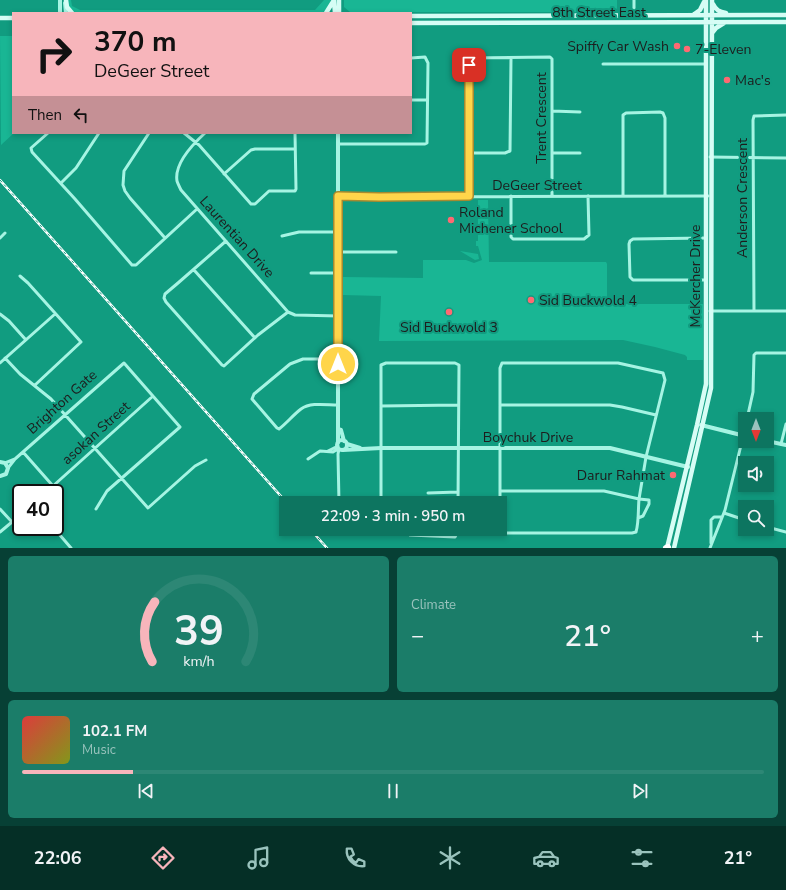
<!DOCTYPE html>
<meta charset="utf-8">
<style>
:root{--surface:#0d7560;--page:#1b7d69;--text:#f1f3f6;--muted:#9ac3bd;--line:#2d8775;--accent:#f7b5bb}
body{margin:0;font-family:"Nunito Sans",sans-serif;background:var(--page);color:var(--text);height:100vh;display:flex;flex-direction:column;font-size:15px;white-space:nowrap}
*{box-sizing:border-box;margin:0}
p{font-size:13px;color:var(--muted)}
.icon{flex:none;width:22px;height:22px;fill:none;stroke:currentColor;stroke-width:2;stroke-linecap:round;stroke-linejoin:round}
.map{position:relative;height:548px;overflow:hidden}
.drawer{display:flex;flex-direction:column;gap:8px;padding:8px;background:#074035;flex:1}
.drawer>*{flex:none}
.top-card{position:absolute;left:12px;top:12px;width:400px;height:122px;border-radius:0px;box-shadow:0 2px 6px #0003;background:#f7b5bb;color:#111;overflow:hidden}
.needle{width:26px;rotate:180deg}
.tools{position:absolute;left:738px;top:412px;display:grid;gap:8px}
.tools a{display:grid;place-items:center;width:36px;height:36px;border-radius:0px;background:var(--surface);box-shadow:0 2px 6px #0003;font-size:20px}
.speed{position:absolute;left:12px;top:484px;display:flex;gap:8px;font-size:20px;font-weight:700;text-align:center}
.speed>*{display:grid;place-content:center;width:52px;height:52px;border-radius:50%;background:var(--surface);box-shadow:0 2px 6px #0003;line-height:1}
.speed .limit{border:2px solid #111;border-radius:6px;background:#fff;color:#111}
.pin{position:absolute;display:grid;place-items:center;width:34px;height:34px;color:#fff;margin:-17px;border-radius:8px;box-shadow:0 2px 6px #0006}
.me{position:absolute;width:44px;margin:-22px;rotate:0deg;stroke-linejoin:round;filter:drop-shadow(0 0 3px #0008)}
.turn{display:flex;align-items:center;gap:14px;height:84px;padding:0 16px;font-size:18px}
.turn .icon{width:52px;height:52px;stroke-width:2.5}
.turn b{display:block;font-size:28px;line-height:34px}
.then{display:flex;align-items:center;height:38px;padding:0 16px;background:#0003;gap:8px;font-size:15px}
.big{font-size:30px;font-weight:600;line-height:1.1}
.drawer .widget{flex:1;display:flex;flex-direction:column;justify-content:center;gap:6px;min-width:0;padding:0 14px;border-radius:6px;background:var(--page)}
.drawer .dial{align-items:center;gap:0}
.dial svg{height:104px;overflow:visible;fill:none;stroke:var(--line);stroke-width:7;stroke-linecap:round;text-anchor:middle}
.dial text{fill:var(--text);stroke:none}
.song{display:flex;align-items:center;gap:12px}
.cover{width:48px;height:48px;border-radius:6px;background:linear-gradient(135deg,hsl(0 70% 55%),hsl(70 70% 35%))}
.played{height:4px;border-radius:2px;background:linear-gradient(90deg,var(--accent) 15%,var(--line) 15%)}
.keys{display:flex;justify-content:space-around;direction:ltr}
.heat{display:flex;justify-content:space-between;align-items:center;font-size:22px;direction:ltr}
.drawer .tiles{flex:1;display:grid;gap:8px;grid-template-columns:1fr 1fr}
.widget:last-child{grid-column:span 2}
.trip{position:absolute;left:279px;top:496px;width:228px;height:40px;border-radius:0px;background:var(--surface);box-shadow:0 2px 6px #0003;font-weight:600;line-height:40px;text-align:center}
.dock{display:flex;height:64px;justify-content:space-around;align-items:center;background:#052f26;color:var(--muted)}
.dock .icon{width:28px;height:28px}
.dock .current{color:var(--accent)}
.dock b{font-size:18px;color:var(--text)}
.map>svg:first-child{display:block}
.green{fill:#19b694}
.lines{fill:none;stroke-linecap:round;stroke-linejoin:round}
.minor{stroke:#a6f4e3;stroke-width:3}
.tertiary{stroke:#a6f4e3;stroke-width:4}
.secondary{stroke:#d6fdf5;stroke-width:4.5}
.motorway{stroke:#fff;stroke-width:6}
.rail-casing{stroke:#fff;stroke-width:2.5}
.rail{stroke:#119c80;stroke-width:1;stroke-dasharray:3;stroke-linecap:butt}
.route-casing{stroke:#a68a30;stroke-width:10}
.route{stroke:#ffd54a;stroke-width:7}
.poi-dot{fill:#ff6972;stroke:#119c80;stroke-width:1.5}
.labels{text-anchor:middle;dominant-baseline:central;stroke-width:4;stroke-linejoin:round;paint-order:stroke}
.street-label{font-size:14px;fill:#1d1d1d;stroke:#119c80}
.poi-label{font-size:14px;fill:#1d1d1d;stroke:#119c80;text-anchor:start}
</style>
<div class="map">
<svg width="786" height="548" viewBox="0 0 786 548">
<rect width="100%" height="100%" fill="#119c80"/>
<path class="green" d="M67 0H71L72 6 80 10H315L324 0H331L327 10 321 13H73L69 7Z
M344 0H617V9C606 9 591 6 582 12H350L344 7Z
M0 36H13V133H14L1 145Z
M478 200H488L489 262H606L607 264V304H703V360H687V357L685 355 655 347 623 340 379 341 381 296 343 295V277L423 278V260H466L474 263 482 260 478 246H476V241H478Z
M460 251 478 254 479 259 475 260Z"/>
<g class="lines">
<path class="minor" d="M634 0V16
M603 64H706
M411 100H427
M552 111 580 112
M48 133 31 148 32 152 75 199 132 265H136L197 209
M149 133 124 171 123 185 125 191 130 198 165 238
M184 133 199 145 251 204H255L269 191H295L296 189 295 133
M205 133C193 144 174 163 177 181 178 184 180 188 181 190L288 312 295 315 339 316
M338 144H425L427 143 428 63 425 57 411 58
M469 153H505L510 151 511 58
M552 153H580
M710 157 786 158
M224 174 251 150 255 149H295
M61 183 76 168 99 133
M338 196 379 197 708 196
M469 196V61L471 58 550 57 552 59V196
M511 196V237L513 239H584L589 235 588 196
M623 196V115L626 113 660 112 663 113 665 118V196
M282 236 299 232H338
M0 238 5 233
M706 238 633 239 630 241 629 244 630 277 633 280H706
M226 241 178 283 165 294 164 298 166 302 222 365 224 366 258 335 288 312
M338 252H396
M194 270 255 338
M311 273H338
M20 276 28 283 81 342 35 385
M710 311H786
M754 311 753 120 754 116 786 115
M0 314 9 321 26 340
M5 358 20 374 51 399 148 508 195 466 206 460
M0 363 55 314
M338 405C326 405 311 402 301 409 293 415 287 423 279 429L277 428 252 399 254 394 290 364 303 359H338
M500 405H610L622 407 656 415
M381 406 458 405
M747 419 753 392 754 355 756 353H786
M781 444 786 424
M328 451 338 446
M23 452 53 486 54 493
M308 459 320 451 333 452 338 449
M5 463 15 459
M8 468 15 459 124 363 180 427 107 491 96 509
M53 486 153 396
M428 493 458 492
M339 503 338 454 339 449
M383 503 381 499V365L386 363H455L459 365 458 503
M0 509 12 522 21 525
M500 512V368L502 363H618L663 373 665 380 646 457 639 499 604 491H500
M724 513 745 520
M53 527 71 548
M767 527 786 532
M405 529 410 535 455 537 459 529
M500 529 502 533H632L636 532C639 522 638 510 639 499L649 500V504L643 516 638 518
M0 532 12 522
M711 543V520L714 517H722
M710 548 725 510 745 429"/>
<path class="tertiary" d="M60 0V13
M65 3 66 13
M701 425 745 436
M338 429 341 430 344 441
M337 445a5 5 0 1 1 10 0a5 5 0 1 1-10 0Z
M767 441 786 445
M338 443V133
M347 444 360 448
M343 450 381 448H610L688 467
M0 462 5 463 8 468 6 474 0 476"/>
<path class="secondary" d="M66 0 67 7 72 13
M334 0 335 13
M339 0V13
M713 4C716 10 719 12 726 13
M326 13 334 0
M693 15 700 10 704 2
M411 16 786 15
M0 18H13
M411 23 786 22
M712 33 716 28 724 23
M667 548 697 425 706 384V0
M674 548 711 388 712 0"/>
<path class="motorway" d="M666 548 668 547"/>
<g class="rail-casing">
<path id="rail" d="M0 180 287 503
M310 529 327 548"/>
</g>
<use href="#rail" class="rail"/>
</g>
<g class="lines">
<g class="route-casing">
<path id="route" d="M338 364V196L379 197 469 196V65"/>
</g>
<use href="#route" class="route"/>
</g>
<g class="poi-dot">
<circle cx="677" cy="46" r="4"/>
<circle cx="687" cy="49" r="4"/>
<circle cx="727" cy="80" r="4"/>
<circle cx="451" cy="220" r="4"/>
<circle cx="531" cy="300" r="4"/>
<circle cx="449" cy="312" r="4"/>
<circle cx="673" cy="475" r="4"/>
</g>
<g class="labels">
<g class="street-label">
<text x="599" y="12">8th Street East</text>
<text transform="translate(541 118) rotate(-90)">Trent Crescent</text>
<text x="537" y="185">DeGeer Street</text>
<text transform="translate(742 198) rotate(-90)">Anderson Crescent</text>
<text transform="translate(237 237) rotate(48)">Laurentian Drive</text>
<text transform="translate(695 276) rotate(-90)">McKercher Drive</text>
<text transform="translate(62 402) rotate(-42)">Brighton Gate</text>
<text transform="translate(96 433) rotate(-42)">asokan Street</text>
<text x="528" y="437">Boychuk Drive</text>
</g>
<g class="poi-label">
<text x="669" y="46" text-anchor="end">Spiffy Car Wash</text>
<text x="695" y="49">7-Eleven</text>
<text x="735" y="80">Mac's</text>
<text x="459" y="212">Roland<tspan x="459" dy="16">Michener School</tspan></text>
<text x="539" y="300">Sid Buckwold 4</text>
<text x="449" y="327" text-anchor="middle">Sid Buckwold 3</text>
<text x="665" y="475" text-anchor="end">Darur Rahmat</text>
</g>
</g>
</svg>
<div class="tools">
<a><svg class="needle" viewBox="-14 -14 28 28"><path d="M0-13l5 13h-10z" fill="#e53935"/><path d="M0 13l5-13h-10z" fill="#9ac3bd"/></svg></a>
<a><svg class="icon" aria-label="sound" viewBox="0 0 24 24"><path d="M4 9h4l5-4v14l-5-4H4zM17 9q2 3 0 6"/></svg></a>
<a><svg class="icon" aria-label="search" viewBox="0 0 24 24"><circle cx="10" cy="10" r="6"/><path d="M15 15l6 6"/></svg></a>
</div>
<div class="speed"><div class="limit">40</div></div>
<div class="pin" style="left:469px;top:65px;background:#d93025"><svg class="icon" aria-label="arrive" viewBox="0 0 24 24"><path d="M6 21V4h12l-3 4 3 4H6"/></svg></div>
<svg class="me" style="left:338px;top:364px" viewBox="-20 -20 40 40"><circle r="17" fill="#ffd54a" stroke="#fff" stroke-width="3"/><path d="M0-11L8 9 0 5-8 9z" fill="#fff"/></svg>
<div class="trip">22:09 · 3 min · 950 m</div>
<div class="top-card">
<div class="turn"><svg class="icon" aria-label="right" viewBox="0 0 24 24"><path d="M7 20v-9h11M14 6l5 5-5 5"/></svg><div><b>370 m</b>DeGeer Street</div></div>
<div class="then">Then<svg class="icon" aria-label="left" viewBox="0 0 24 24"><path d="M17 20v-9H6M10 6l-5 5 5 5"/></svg></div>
</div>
</div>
<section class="drawer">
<div class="tiles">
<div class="widget dial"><svg viewBox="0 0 100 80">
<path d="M14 69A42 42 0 1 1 86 69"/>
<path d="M14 69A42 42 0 0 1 16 23" stroke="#f7b5bb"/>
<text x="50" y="56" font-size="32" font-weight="700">39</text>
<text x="50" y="72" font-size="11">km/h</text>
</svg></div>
<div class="widget"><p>Climate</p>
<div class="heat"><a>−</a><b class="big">21°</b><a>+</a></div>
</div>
<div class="widget">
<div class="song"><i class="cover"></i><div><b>102.1 FM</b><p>Music</p></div></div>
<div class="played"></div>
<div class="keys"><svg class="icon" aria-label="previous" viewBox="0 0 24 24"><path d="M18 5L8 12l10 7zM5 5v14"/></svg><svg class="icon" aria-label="pause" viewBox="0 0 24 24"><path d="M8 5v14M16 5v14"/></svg><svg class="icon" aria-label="next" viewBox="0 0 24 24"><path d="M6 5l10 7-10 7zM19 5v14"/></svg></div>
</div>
</div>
</section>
<nav class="dock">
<b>22:06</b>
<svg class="icon current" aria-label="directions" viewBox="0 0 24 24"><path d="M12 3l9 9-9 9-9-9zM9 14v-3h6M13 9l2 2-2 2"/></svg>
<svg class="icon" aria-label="music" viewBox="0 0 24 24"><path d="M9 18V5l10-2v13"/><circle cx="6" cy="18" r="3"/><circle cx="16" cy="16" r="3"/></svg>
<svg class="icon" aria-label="phone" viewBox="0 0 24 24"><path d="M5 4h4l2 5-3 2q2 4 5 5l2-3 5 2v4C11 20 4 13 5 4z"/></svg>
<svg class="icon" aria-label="climate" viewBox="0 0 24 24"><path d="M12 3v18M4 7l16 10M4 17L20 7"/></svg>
<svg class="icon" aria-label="car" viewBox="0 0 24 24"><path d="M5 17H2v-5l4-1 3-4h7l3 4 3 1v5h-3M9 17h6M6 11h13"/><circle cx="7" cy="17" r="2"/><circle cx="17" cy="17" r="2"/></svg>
<svg class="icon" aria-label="filters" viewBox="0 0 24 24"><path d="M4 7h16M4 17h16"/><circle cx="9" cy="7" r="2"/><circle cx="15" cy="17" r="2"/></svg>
<b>21°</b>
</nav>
